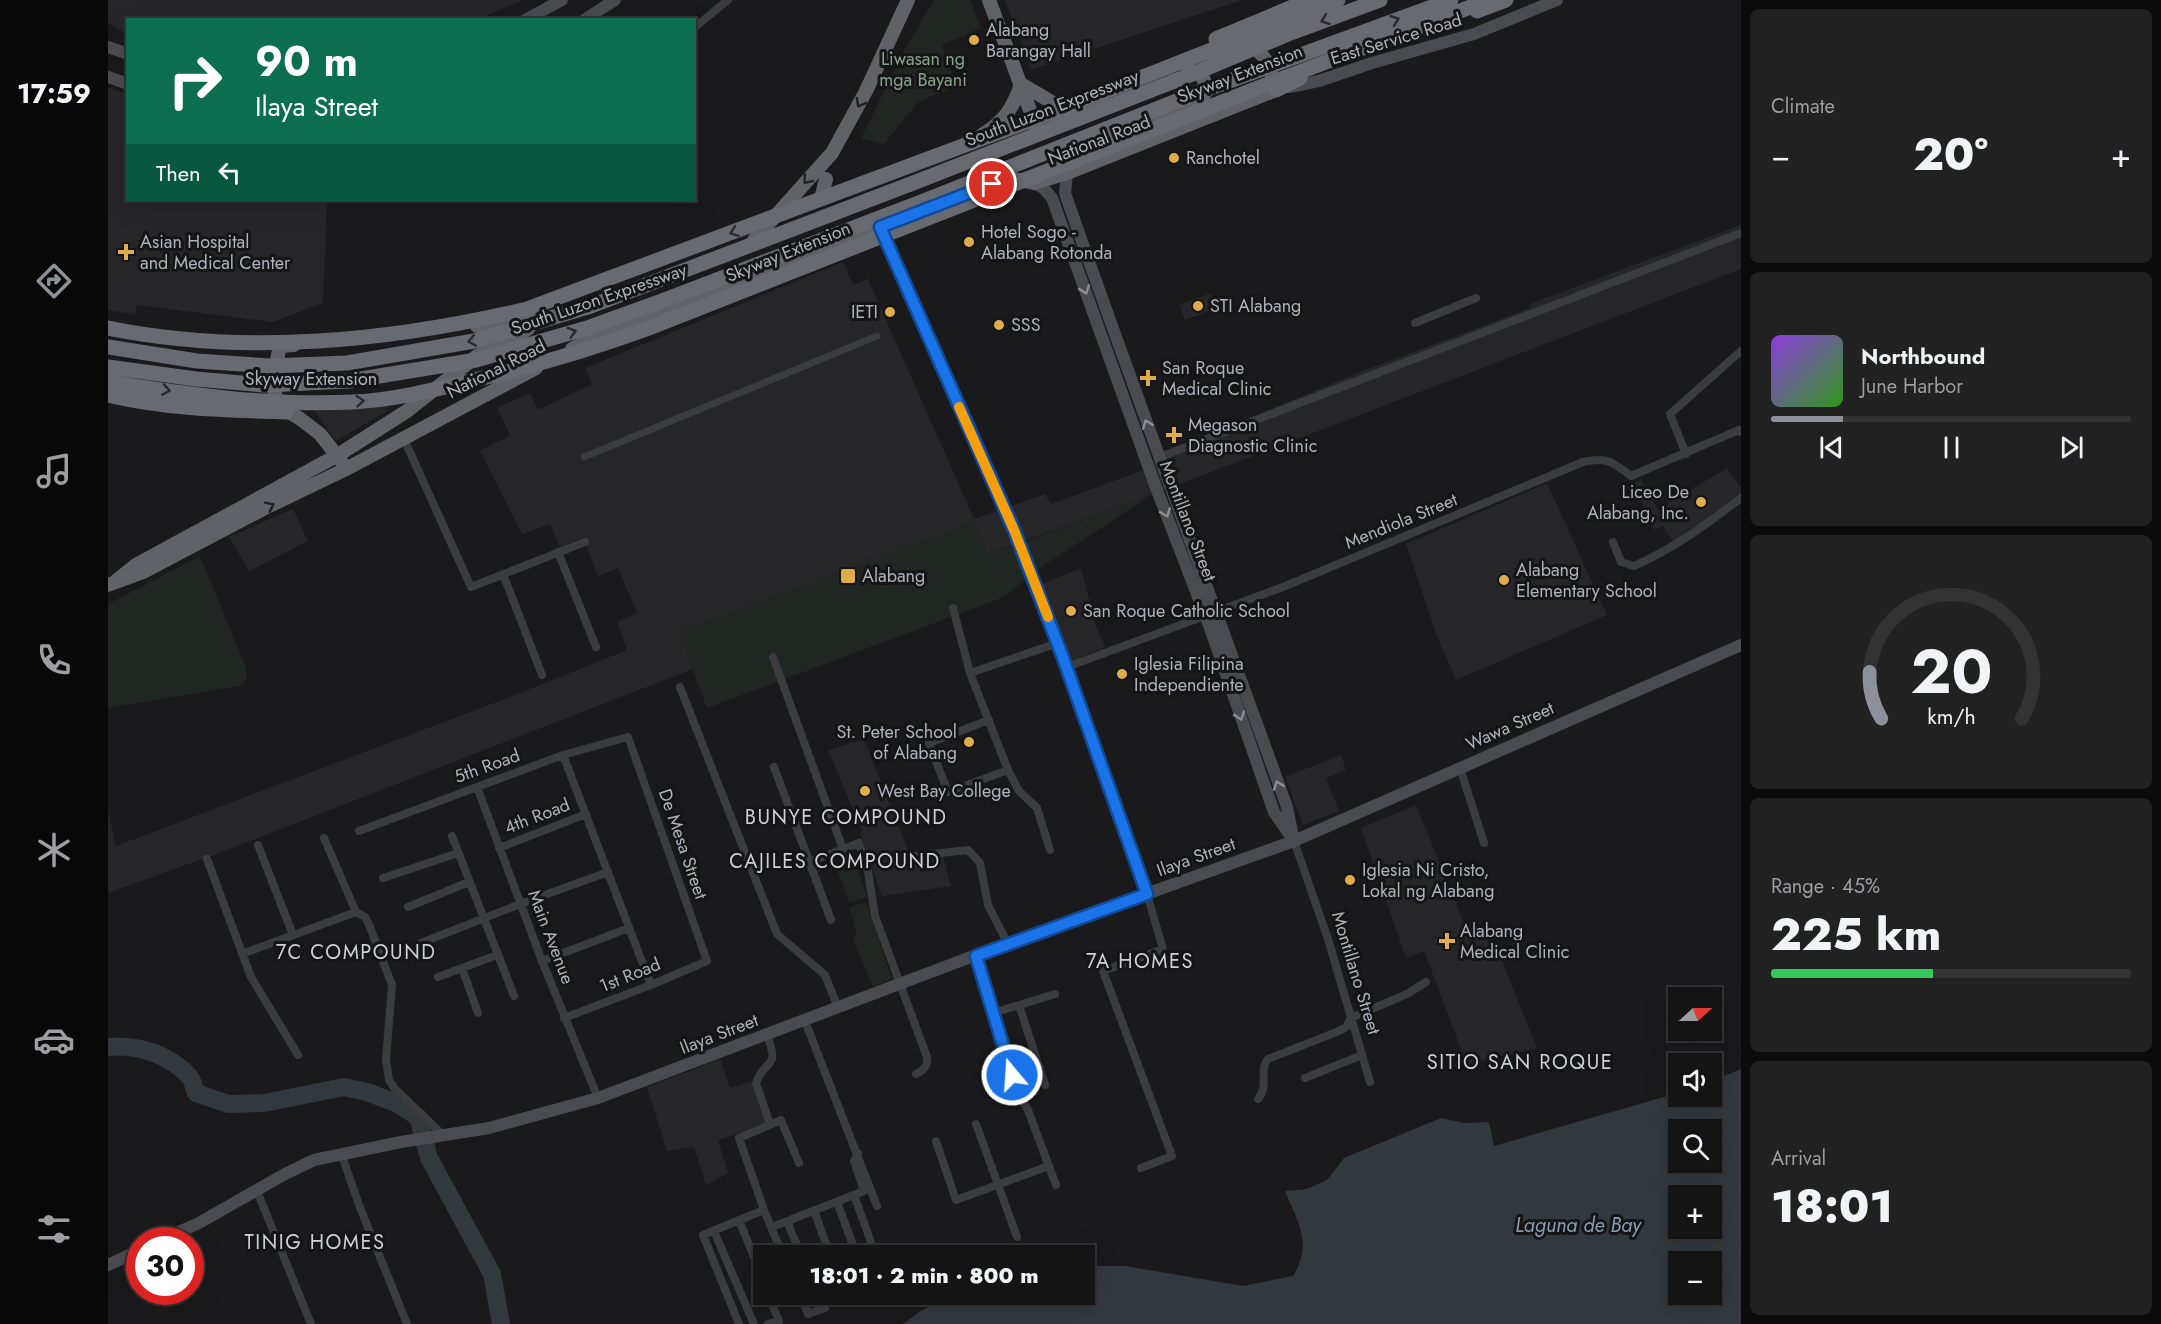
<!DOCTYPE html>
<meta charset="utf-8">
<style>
:root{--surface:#141415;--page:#212122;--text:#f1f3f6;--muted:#9d9ea0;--line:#333334;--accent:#8c9099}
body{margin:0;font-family:Jost,sans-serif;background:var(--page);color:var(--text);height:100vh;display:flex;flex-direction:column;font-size:22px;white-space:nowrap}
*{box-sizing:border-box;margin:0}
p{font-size:20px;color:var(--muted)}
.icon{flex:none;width:33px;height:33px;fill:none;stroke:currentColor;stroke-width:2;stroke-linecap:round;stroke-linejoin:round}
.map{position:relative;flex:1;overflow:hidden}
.panel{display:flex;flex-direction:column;gap:9px;padding:9px;background:#0b0b0c;width:420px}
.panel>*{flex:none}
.hud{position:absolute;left:18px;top:18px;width:570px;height:183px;border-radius:0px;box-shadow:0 6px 24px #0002,0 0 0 2px var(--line);background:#0b6e4f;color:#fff;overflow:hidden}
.needle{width:39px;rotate:69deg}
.buttons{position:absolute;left:1560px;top:987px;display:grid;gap:12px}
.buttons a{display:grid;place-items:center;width:54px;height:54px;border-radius:0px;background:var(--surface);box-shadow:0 6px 24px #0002,0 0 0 2px var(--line);font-size:30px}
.speed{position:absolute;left:18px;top:1227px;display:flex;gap:12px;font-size:30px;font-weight:700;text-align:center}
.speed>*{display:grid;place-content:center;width:78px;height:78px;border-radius:50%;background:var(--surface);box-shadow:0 6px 24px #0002,0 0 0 2px var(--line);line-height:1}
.speed .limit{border:9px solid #d22;background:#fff;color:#111}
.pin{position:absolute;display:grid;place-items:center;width:51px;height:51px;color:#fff;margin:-26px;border:3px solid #fff;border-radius:50%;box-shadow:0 2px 6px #0007}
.me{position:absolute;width:66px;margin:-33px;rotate:342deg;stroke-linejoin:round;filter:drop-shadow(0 0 4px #0008)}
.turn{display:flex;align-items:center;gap:21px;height:126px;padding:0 30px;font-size:27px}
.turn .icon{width:78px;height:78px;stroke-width:2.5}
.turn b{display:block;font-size:42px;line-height:51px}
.then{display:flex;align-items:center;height:57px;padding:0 30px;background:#0003;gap:12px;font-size:22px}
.big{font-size:45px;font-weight:800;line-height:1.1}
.panel .tile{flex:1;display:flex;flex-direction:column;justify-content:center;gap:9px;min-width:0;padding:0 21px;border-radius:9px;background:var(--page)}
.panel .dial{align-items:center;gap:0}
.dial svg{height:156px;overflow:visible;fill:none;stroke:var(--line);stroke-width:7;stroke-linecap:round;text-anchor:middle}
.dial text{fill:var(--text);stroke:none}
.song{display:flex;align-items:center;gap:18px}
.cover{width:72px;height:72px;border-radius:9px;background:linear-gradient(135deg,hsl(270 70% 55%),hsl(110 70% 35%))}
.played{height:6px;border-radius:3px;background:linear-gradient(90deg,var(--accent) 20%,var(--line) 20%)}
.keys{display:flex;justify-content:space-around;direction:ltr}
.heat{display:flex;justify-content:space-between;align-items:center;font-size:33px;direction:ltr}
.charge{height:9px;border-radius:4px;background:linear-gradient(90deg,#34c759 45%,var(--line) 0)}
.trip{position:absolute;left:645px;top:1245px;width:342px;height:60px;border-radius:0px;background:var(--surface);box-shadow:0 6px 24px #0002,0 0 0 2px var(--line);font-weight:800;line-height:60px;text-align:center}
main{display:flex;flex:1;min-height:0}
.menu{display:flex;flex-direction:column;width:108px;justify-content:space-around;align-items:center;background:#080808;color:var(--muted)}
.menu .icon{width:42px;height:42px}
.menu .selected{color:var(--accent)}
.menu b{font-size:27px;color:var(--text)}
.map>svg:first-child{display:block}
.built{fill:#262629}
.green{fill:#202621}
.water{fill:#31393f;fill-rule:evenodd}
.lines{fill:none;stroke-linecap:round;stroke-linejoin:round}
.river{stroke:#31393f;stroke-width:18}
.pedestrian{stroke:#3b3c40;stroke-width:7}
.minor{stroke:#3b3c40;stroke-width:8}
.secondary{stroke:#494b50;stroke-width:12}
.trunk{stroke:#606268;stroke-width:14}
.motorway{stroke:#686a71;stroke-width:15}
.motorway-bridge{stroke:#686a71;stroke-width:15}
.oneway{stroke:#2a2a2e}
.oneway2{stroke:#202123}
.oneway3{stroke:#8b8e95}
.route-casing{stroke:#114b97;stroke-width:15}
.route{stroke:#1a73e8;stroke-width:10}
.slow{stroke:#f59e0b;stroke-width:10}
.poi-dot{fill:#e0ad4d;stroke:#151517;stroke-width:2}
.labels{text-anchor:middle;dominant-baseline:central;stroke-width:6;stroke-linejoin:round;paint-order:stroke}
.poi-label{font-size:18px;fill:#aeb2ba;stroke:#151517;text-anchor:start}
.street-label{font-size:18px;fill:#aeb2ba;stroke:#151517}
.park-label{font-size:18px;fill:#87a388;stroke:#151517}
.neighbourhood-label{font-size:20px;letter-spacing:1.5px;fill:#ced0d6;stroke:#151517}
.water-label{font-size:20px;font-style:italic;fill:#899fb1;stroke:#151517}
</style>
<main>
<nav class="menu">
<b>17:59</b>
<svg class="icon selected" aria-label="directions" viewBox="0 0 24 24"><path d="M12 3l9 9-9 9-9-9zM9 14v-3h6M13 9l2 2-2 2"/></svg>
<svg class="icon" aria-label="music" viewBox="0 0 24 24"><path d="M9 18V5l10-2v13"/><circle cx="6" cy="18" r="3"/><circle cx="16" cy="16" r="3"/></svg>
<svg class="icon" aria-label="phone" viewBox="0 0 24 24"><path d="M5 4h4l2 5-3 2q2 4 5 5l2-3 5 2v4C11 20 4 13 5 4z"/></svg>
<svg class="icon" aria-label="climate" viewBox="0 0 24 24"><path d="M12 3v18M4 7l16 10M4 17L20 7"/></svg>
<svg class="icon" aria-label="car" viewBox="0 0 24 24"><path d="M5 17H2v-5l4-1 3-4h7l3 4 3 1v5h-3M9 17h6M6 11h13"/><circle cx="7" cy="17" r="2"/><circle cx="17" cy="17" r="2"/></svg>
<svg class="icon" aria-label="filters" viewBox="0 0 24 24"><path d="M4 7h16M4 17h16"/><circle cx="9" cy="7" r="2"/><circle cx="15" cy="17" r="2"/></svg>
</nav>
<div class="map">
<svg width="1633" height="1324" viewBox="0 0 1633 1324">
<rect width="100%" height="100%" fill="#1a1a1c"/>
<path class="built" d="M0 0H416L370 19 20 20 19 34 0 23Z
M897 0H1134L923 70Z
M0 87 19 94 20 200H219L215 303 165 322 29 305 27 315 0 310Z
M1633 225V269L1043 495 902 546 111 853 0 893V810L8 846 407 695 519 650 509 622 529 613 510 568 490 576 475 538 452 547 442 524 414 534 372 451 402 435 389 408 422 393 430 410 484 384 477 368 735 262 745 285 760 279 866 519 937 494 943 504 1033 471 1059 452 1257 370 1422 308V304Z
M1103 293 1109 308 1077 320 1071 305Z
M275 393 281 410 228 441 198 399Z
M1619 468 1633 488V495L1597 526 1565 542 1555 526 1546 530 1525 483 1533 479 1550 510Z
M1439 483 1499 615 1348 680 1330 639 1298 544Z
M185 509 200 541 141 571 121 537Z
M973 568 982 603 981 608 997 647 963 662 934 584Z
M756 739 802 855 833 849 843 886 774 896 752 834 754 831 720 750Z
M1233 755 1238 770 1218 778 1231 811 1195 825 1177 777Z
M1308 805 1359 930 1380 926 1429 1048 1359 1065 1316 951 1298 958 1253 828Z
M613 1059 622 1088 644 1081 658 1124 610 1140 620 1173 598 1185 586 1147 559 1151 539 1087Z"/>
<path class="green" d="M826 0H862L873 28 834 45 849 86 810 102 776 144 753 138 798 47Z
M1043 495 929 570 896 597 599 708 570 630 815 539 816 540 866 519 880 555Z
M92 556 137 665 139 678 132 686 0 708V604Z
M746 858 759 897 741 903 727 864Z
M758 902 784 979 765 987 745 940 749 934 741 908Z"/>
<path class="water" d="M1633 1069V1324H795L814 1310 852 1295 976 1294 977 1266H1017L1135 1286 1185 1276C1205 1244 1190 1222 1177 1191L1199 1189 1219 1180 1236 1158 1333 1118 1356 1123 1381 1122 1386 1146 1570 1093V1096H1604V1081ZM1570 1130H1604V1162H1570ZM1570 1196H1604V1228H1570ZM1570 1262H1604V1294H1570Z"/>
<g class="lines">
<path class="river" d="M0 1047C28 1044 61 1054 81 1076 85 1080 86 1088 88 1093L120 1104 156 1103 236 1087 259 1092 288 1103 310 1117 321 1158 384 1274 393 1324"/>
<path class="pedestrian" d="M476 457 769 336"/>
<path class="minor" d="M586 28 620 0
M775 233 906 530 950 643 1039 894 1055 949 995 971 1064 1156 1033 1168
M1307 323 1368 298
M296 439 363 587 477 542
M1578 454 1562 414 1633 351
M1052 457 1633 233
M1505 542 1513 562 1526 566C1565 549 1599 524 1633 498
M450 552 488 647
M395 574 434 675
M845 608 862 673 900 770 911 791 929 808 942 850
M665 657 735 849
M959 667 1175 587 1475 462C1500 457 1503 461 1523 476L1631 430 1633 432
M862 673 950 643
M572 687 669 934 717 975 730 1008
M881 720 821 743 840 792 900 770
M455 755 543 985
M666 767 723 920
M1352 768 1376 843
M369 787 434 961 490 1098
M251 831 455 755 520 737 599 961 543 985 456 1018
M344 836 406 996
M1186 841 1220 939 1262 1082
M150 845 185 935
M391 848 478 814
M798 857 860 850 872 863 880 905 900 944
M99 859 143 977 190 1055
M701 862 751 843 760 872 767 916 819 1057C820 1066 816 1070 808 1074
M275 878 350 853
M300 907 361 882
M248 912 257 917 260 922 284 985 278 1059 281 1080 287 1089 336 1136
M313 943 412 904 500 872
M134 954 248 912 216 838
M868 955 911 1095 920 1110 948 1185
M434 961 521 928
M354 968 370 1013
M330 977 389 955
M911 1005 937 1085
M885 1013 947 994
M697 1021 769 1206
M659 1035C672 1071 659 1055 648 1083L662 1124
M1197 1078 1254 1055
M1150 1099C1162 1085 1150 1071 1160 1059L1231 1031 1238 1027 1243 1018 1299 994 1318 982
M868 1124 909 1237
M828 1141 848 1200 941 1166
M233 1153 251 1205 299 1324
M149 1191 203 1324
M746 1195 768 1256
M729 1202 749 1256
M706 1210 722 1256
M631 1220 656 1282
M681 1221 682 1229 694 1256
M664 1227 756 1191 746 1161 750 1153
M606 1231 646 1324
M675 1256 656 1210 631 1138 673 1120 691 1163
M660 1294 671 1321 660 1324
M692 1294 700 1314 717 1308 711 1294
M736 1294H738
M631 1324 595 1235 656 1210"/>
<path class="secondary" d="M417 20 454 0
M476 20 507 0
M0 47 20 54
M0 77 20 84
M1181 87 1211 81 1264 63 1366 34 1449 0
M959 173 957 193 959 199C1030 402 1106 604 1179 807L1185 837
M926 183 935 188 944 198 1047 485 1102 628 1166 812 1186 841
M53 1240 91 1223 177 1174 206 1160 293 1142 381 1128 490 1098 868 955 1186 841 1633 645
M0 1265 32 1250"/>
<path class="trunk" d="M881 0 929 129
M913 84 947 104 965 108
M874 135C896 121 905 109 913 84
M996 137 1087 103 1095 98C1101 85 1096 71 1080 71
M718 179 714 195 717 197 725 194
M646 240 724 153 758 91 800 0
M369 326 421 318
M186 345 172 346 164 382 170 406 191 418 212 434 233 461
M464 349 496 332 867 190 901 178 926 183 959 173 1168 90C1163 72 1159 50 1139 46
M8 581 28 565 230 455 299 411 369 356 420 329
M0 585 35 572 155 509 238 469 428 368"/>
<path class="motorway" d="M1369 11 1398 0
M1108 39 1201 0
M1168 90 1192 78
M0 395C59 409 118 410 178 412"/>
<path class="motorway-bridge" d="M0 328C139 356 282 341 419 309L951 110 1230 0
M0 347 89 361 162 366 239 363 366 341 483 306 800 185 1087 73 1180 34 1272 0
M0 367 88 379 156 385 241 381 368 360 479 328 551 302 808 204 1094 91 1343 0
M0 382C80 395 163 406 245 402 286 400 326 390 366 380 426 366 484 349 541 328L1155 86 1381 0"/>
</g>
<defs><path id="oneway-chevron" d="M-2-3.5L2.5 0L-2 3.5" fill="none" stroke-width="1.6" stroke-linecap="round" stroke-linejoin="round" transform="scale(1.5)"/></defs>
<g class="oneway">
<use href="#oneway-chevron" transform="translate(1217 20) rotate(160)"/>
<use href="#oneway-chevron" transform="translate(1287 20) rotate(-20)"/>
<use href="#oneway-chevron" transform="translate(626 232) rotate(160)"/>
<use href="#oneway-chevron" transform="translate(464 332) rotate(-16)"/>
<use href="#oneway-chevron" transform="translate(364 341) rotate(168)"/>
<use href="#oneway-chevron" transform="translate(58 390) rotate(9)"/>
<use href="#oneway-chevron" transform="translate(252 401) rotate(-5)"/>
</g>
<g class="oneway2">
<use href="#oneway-chevron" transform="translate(752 103) rotate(118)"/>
<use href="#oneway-chevron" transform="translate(699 180) rotate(130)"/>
<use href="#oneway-chevron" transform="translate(162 506) rotate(-26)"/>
</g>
<g class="oneway3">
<use href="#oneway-chevron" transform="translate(977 290) rotate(71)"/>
<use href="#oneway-chevron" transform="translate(1039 424) rotate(-111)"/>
<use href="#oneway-chevron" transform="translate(1058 513) rotate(69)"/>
<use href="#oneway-chevron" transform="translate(1132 716) rotate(71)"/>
<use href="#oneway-chevron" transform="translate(1170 785) rotate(-110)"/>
</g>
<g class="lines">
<g class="route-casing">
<path id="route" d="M884 184 772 227 906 530 954 655 1039 894 868 956 904 1075"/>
</g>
<use href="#route" class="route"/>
<path class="slow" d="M851 407 906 530 940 617"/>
</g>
<g class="poi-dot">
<circle cx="866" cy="40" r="6"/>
<circle cx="1066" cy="158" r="6"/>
<circle cx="861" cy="242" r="6"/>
<path d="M15 243h6v6h6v6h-6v6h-6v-6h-6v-6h6z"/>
<circle cx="1090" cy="306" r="6"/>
<circle cx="782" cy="312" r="6"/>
<circle cx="891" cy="325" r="6"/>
<path d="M1037 369h6v6h6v6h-6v6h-6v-6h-6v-6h6z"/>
<path d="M1063 426h6v6h6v6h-6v6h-6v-6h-6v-6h6z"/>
<circle cx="1593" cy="502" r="6"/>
<rect x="732" y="568" width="16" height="16" rx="3"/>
<circle cx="1396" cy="580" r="6"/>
<circle cx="963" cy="611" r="6"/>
<circle cx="1014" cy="674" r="6"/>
<circle cx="861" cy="742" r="6"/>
<circle cx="757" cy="791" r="6"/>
<circle cx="1242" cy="880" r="6"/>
<path d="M1336 932h6v6h6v6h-6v6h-6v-6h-6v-6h6z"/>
</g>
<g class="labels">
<g class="poi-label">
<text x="878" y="30">Alabang<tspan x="878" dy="21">Barangay Hall</tspan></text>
<text x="1078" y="158">Ranchotel</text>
<text x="873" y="232">Hotel Sogo -<tspan x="873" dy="21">Alabang Rotonda</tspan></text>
<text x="32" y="242">Asian Hospital<tspan x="32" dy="21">and Medical Center</tspan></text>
<text x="1102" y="306">STI Alabang</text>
<text x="770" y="312" text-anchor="end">IETI</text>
<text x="903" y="325">SSS</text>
<text x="1054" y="368">San Roque<tspan x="1054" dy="21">Medical Clinic</tspan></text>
<text x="1080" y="425">Megason<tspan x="1080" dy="21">Diagnostic Clinic</tspan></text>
<text x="1581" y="492" text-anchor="end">Liceo De<tspan x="1581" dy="21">Alabang, Inc.</tspan></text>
<text x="1408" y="570">Alabang<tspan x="1408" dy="21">Elementary School</tspan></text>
<text x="754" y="576">Alabang</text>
<text x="975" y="611">San Roque Catholic School</text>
<text x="1026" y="664">Iglesia Filipina<tspan x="1026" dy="21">Independiente</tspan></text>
<text x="849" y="732" text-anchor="end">St. Peter School<tspan x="849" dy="21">of Alabang</tspan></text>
<text x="769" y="791">West Bay College</text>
<text x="1254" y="870">Iglesia Ni Cristo,<tspan x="1254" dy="21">Lokal ng Alabang</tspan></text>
<text x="1352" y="931">Alabang<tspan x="1352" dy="21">Medical Clinic</tspan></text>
</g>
<g class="street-label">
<text transform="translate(1288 39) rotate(-17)">East Service Road</text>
<text transform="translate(1132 74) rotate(-21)">Skyway Extension</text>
<text transform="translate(944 108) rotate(-21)">South Luzon Expressway</text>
<text transform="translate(991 140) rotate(-21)">National Road</text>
<text transform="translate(680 252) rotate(-22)">Skyway Extension</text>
<text transform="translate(491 299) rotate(-19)">South Luzon Expressway</text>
<text transform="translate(388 369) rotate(-27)">National Road</text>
<text x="203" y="379">Skyway Extension</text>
<text transform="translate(1080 521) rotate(69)">Montillano Street</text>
<text transform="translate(1293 521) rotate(-22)">Mendiola Street</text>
<text transform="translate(1402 726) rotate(-24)">Wawa Street</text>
<text transform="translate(379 766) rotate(-20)">5th Road</text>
<text transform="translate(429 816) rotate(-21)">4th Road</text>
<text transform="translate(575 844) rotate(71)">De Mesa Street</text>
<text transform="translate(1088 857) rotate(-20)">Ilaya Street</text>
<text transform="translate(443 937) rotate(69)">Main Avenue</text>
<text transform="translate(1248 973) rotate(73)">Montillano Street</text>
<text transform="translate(522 975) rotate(-22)">1st Road</text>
<text transform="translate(611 1034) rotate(-21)">Ilaya Street</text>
</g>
<g class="park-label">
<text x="815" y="59">Liwasan ng<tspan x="815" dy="21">mga Bayani</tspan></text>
</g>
<g class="neighbourhood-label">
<text x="738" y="817">BUNYE COMPOUND</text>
<text x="727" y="861">CAJILES COMPOUND</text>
<text x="248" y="952">7C COMPOUND</text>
<text x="1032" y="961">7A HOMES</text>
<text x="1412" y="1062">SITIO SAN ROQUE</text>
<text x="207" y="1242">TINIG HOMES</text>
</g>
<g class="water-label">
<text x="1470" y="1225">Laguna de Bay</text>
</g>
</g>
</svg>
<div class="buttons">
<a><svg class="needle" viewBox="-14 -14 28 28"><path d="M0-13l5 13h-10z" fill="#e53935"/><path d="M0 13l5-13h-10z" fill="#9d9ea0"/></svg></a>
<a><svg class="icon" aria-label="sound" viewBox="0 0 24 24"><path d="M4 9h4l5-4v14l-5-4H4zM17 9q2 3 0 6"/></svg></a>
<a><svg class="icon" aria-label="search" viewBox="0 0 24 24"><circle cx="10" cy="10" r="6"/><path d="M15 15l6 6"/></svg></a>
<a>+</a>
<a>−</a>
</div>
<div class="speed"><div class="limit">30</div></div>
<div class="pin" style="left:884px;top:184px;background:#d93025"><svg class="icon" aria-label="arrive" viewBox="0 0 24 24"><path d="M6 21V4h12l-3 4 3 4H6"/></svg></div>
<svg class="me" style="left:904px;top:1075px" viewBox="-20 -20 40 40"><circle r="17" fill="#1a73e8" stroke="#fff" stroke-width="3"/><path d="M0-11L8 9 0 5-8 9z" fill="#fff"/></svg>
<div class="trip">18:01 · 2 min · 800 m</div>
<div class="hud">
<div class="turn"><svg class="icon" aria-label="right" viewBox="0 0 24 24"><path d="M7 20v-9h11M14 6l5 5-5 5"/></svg><div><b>90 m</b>Ilaya Street</div></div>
<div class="then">Then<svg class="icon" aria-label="left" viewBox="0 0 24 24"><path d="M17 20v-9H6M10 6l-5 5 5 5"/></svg></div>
</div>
</div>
<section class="panel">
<div class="tile"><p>Climate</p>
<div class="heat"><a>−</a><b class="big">20°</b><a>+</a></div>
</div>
<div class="tile">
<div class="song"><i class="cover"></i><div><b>Northbound</b><p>June Harbor</p></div></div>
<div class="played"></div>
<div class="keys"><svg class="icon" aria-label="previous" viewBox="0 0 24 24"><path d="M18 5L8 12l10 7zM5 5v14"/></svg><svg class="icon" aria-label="pause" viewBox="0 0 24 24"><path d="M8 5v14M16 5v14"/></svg><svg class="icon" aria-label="next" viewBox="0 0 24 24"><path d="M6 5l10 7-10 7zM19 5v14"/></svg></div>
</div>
<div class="tile dial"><svg viewBox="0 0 100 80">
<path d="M14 69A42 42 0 1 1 86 69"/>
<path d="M14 69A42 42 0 0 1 8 45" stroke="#8c9099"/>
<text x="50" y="56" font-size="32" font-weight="700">20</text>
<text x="50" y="72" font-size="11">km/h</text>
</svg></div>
<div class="tile"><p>Range · 45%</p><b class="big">225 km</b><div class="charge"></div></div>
<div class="tile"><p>Arrival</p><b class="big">18:01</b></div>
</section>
</main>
